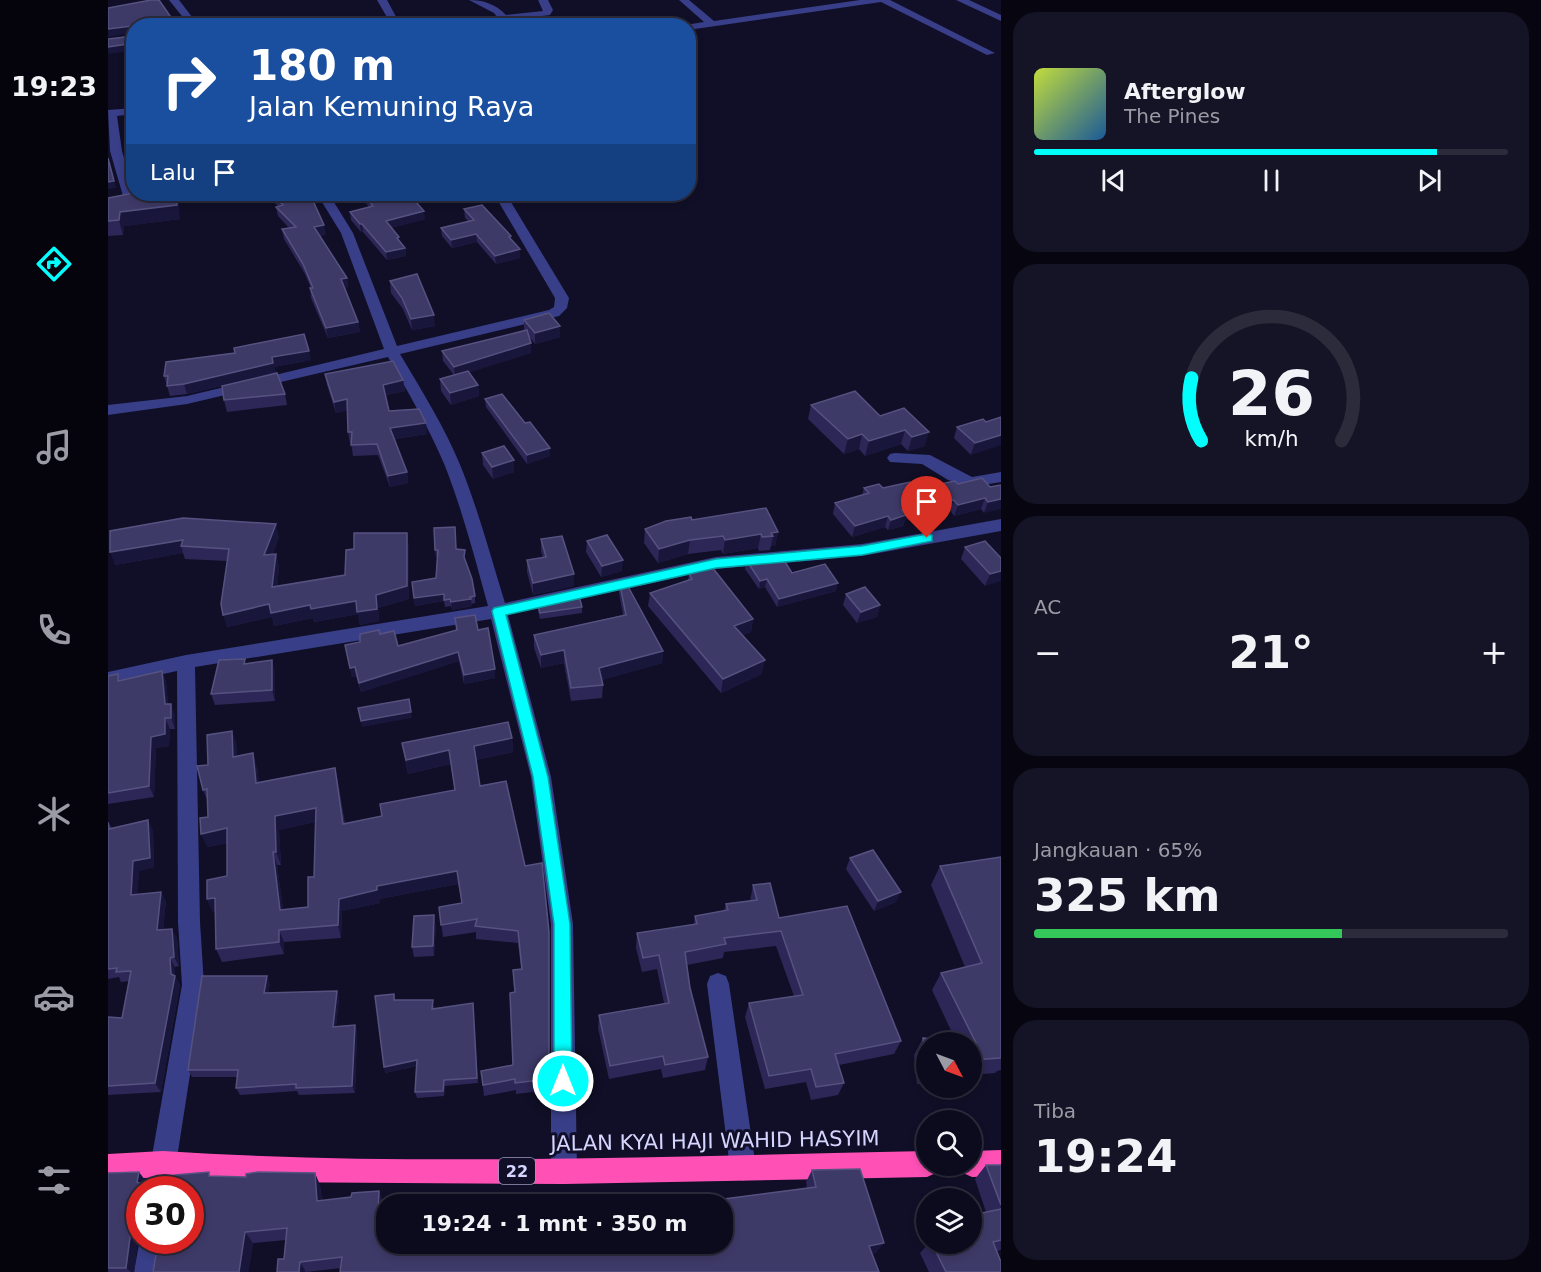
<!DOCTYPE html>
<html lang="id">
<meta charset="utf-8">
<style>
:root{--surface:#0c0b1d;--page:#151426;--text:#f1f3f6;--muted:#9a9ba4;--line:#2c2b3b;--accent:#01fffe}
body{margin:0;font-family:"DejaVu Sans",sans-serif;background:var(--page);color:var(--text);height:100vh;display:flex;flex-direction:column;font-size:22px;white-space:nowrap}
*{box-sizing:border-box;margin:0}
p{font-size:20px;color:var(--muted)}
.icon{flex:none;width:33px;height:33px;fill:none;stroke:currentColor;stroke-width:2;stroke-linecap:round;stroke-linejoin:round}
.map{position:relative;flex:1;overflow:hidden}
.details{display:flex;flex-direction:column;gap:12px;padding:12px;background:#070610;width:540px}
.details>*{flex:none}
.banner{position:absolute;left:18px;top:18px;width:570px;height:183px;border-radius:24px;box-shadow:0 3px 9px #0003,0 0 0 2px var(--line);background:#1a4fa0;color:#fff;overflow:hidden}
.needle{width:39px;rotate:131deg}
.fabs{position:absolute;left:808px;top:1032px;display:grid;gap:12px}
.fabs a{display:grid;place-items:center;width:66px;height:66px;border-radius:50%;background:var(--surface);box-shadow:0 3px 9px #0003,0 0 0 2px var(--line);font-size:30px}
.speed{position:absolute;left:18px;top:1176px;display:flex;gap:12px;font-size:30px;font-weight:700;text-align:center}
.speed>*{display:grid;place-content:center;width:78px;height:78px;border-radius:50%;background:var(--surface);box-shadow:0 3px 9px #0003,0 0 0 2px var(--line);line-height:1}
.speed .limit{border:9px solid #d22;background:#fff;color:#111}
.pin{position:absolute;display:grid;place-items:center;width:51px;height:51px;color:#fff;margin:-62px -26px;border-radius:50% 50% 50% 0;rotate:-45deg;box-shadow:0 0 6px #0007}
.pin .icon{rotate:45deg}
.me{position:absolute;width:66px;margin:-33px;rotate:0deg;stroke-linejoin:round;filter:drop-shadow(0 0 4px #0008)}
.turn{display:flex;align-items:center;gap:21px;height:126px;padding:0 24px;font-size:27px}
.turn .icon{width:78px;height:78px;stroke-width:2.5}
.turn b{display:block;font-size:42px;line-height:51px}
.then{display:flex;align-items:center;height:57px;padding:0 24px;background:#0003;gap:12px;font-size:22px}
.big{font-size:45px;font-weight:800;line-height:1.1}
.details .tile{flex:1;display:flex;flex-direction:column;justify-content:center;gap:9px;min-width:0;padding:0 21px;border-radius:24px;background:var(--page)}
.details .dial{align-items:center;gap:0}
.dial svg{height:156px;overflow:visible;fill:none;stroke:var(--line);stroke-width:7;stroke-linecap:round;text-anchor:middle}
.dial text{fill:var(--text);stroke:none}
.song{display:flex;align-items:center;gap:18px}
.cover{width:72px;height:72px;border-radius:9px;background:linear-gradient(135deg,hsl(70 70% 55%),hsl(210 70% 35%))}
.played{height:6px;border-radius:3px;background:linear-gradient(90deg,var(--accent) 85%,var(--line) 85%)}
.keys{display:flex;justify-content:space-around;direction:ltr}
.heat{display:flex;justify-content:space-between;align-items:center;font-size:33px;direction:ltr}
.charge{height:9px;border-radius:4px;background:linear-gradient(90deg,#34c759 65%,var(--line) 0)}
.trip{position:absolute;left:268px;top:1194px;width:357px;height:60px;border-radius:24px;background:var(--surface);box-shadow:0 3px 9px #0003,0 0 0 2px var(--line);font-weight:800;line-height:60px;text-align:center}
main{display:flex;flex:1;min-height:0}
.menu{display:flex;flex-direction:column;width:108px;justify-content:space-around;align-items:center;background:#05040c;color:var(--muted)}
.menu .icon{width:42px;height:42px}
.menu .selected{color:var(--accent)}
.menu b{font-size:27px;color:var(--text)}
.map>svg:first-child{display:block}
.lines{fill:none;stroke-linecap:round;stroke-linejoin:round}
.minor{fill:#383e87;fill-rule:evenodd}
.highway{fill:#ff50b6;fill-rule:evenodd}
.wall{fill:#2c2756;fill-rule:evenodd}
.shaded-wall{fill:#19163b}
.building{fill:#3e3a68;stroke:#565280;stroke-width:1.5;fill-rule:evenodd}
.route{fill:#01fffe;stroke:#01a6a5;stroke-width:1.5}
.labels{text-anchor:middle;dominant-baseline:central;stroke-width:6;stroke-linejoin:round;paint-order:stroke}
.shield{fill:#100f27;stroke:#9a9abe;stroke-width:1.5}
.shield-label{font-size:16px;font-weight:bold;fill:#d5d5ff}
.near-street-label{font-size:21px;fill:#d5d5ff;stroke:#100f27}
</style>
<main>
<nav class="menu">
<b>19:23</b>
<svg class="icon selected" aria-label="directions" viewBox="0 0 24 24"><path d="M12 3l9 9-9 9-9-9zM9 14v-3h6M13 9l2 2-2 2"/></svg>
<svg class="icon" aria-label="music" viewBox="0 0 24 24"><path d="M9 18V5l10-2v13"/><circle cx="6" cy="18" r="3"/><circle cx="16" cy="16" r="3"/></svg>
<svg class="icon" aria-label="phone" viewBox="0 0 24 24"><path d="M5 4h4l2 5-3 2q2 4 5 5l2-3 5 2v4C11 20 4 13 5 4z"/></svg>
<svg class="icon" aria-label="climate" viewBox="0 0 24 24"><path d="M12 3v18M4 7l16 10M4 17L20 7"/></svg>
<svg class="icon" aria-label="car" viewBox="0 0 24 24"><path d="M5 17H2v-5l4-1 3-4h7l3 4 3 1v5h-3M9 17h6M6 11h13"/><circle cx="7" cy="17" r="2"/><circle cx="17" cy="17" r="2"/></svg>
<svg class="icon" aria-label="filters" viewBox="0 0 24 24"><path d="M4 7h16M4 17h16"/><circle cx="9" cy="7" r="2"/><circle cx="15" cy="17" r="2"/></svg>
</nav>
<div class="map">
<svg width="893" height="1272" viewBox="0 0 893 1272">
<rect width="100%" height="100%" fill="#100f27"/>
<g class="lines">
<path class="minor" d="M61 0H71L91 26H82Z
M269 0H279L293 26H284Z
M361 0C375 0 388 4 398 15L435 11 430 0H440L445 10 442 15 402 20 406 26H396L386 13Z
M571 0H581L606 21 752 0H782L887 53 879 55 773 2 580 30V26L577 25 596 22Z
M848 0H861L893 15V21Z
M26 108V114L9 116 14 151 27 197 0 211V202L15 196 2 151 0 110Z
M209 194H221L245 233 289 346 441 310 446 307 447 298 386 194H398L461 298 459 308 451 316 292 354C314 391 337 428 353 467 371 512 383 558 397 603L608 557 754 544 893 519V531L754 556 608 569 400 615 443 777 465 924 469 1171 465 1180 456 1184 447 1180 443 1171V924L423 777 383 619 87 667 92 922 96 985 64 1190H38L74 985 70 922 69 671 0 686V672L78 655 380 606C367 559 355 512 337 466 321 428 300 392 280 357L79 404 0 415V405L79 396 276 349 233 233Z
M787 453 822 455 864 477 893 472V482L863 487 840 480 814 464 782 462 779 458 782 454Z
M610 973 618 976 621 984 648 1168 644 1177 635 1181 626 1177 622 1168 599 984 602 976Z
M32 1238V1240H57L52 1272H26Z"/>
<path class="highway" d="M893 1150V1176L864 1177 855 1173 852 1166H864V1151Z
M55 1151C309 1167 565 1156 819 1151V1166H831L828 1173 819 1177 456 1184 138 1182 55 1177 0 1180V1154Z"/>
</g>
<path class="wall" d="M157 194H208L200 196 218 234 212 236 239 278 240 287 237 288 250 322 252 332 220 338 203 298 202 288H203L197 274 176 239 174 229 181 228 170 216 168 207 170 206Z
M251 194H301L317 219 283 228 291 237V241L297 248 298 256 279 260 255 232H253L243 220 242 212 261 207Z
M0 198 72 219 16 226 15 235 0 236Z
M356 209 403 236V240L412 249V258L388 264 369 242 344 248 334 236 333 228 360 221 357 218Z
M282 281 327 326 304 330 295 309 283 293Z
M416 320 452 337 427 344 421 336 423 353 361 372 370 385 371 396 343 405 333 391 332 379 346 375 335 361 334 351 416 331Z
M203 360 166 367 168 373 79 394 62 396 56 376Z
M217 374 295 380 297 391 278 395 281 411 319 434 286 439 299 472 300 483 282 487 270 455 245 456 243 443H242L240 432V410L228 413 219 385Z
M177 394 179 405 119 412 116 400Z
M377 399 417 423 442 456 419 464 378 407Z
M703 405 772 416 796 408 817 446 800 451 793 444 757 456 751 449 736 454 700 419Z
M875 419 863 455 846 438 849 427Z
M374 453 406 460V472L385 479 375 465Z
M850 484 882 487 893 485 876 513 873 509 846 516 842 510 797 520 795 526 780 530 777 527 744 537 725 514 727 503 754 495 756 488 807 489Z
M584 520 670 532 667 546H663L662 550 651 551 650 548 615 554 613 550 580 554 550 563 536 543 537 529Z
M2 531 171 537 165 554H168L171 567 169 586 237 575 301 546V599L270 608 271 621 252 625 250 614 206 622 205 618 166 626 164 617 119 627V561L77 559 75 553 7 565Z
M433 539 466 586 425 595 419 572V560L435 558 433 551Z
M479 541 514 571 493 577 478 552Z
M857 547 893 558 877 586 853 559Z
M327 550H357V560L367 596V603L363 604 364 606 344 610 343 606 337 607 336 601 307 606 304 582 328 578 329 557H328Z
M639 561 684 573 728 591 669 607 657 587 651 589 637 569Z
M581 574 645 619 643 632 635 635 654 674 613 693 540 606 542 593 580 580Z
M511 580 555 651 554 663 494 680 495 685 494 698 463 701 456 663 433 668 426 648V635L515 615 511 593Z
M738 594 772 605 769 617 749 623 735 605Z
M430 605 474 607V613L432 619 430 611Z
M347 618 370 630 387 669V678L356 684 351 661 253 692 248 676 244 677 237 645 252 642 272 634 290 646 348 631Z
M139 663 167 671V701L107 705 103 694Z
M54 671 58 682 60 704 67 715V729H62L61 746 48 748 46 797 0 804V676L12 680Z
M404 738 405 752 368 760 372 786 417 866 441 932V1090L408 1094V1090L376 1096 373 1071 405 1065 407 992 405 970 413 969 410 943 368 939V932L335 937 331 907 354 903 350 884 271 899 272 903 234 911 233 938 176 942V954L114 962 108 949 107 912H105L99 899 119 876V843L99 847 100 817V802L95 790 100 765 129 745V756L149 767 151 783 227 768 230 782 237 823 274 816 347 790 343 764 300 774 294 743ZM207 822 206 877 200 907 175 910 169 865H173L171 830Z
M0 822 4 828 45 830 46 867 31 871 29 894 58 901 55 929 69 938 71 966 67 967V977L72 985 53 1092 0 1095V1017L14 1018 21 981 13 982 11 977 0 979Z
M893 857V1070L889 1071 887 1073 864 1075V1042H819V1085L809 1084 806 1055 815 1038 848 1041 824 990 833 973 857 967 823 885 832 866Z
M742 858 788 902 766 911 738 869Z
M645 885 671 918 793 1041 786 1054 731 1065 736 1083 730 1095 703 1100 698 1082 657 1089 637 1017 641 1003 686 996 668 946 616 952 615 958 579 965 582 988 600 1057 597 1070 555 1078 553 1069 501 1079 490 1028 491 1015 556 1003 549 969 534 972 528 948 529 933 586 924 587 916 616 911 618 904 642 901Z
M328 926 326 956 306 957 304 947Z
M162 983 160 993 229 991 231 999 228 1026 247 1025 249 1032 247 1093 191 1095 189 1091 132 1095 128 1088 130 1077H84L80 1070Z
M286 994 287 1000 326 1006V1009H365L370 1083 337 1086 336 1096 309 1098 307 1092 308 1066 277 1073Z
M878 1165H893V1250L889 1251 893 1272H821L812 1253 820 1244H864L878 1212 867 1179Z
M704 1170 768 1253 233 1268 198 1272H169L176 1259 178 1240 145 1243 140 1272H45L57 1243 104 1176 212 1185 214 1201 243 1197 271 1191 275 1203 273 1237 279 1244H615L699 1188 698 1182Z
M0 1173 37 1180V1185L41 1190H32L30 1238 26 1272H0Z"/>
<path class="shaded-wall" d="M67 23V26H51Z
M24 26 26 33 0 37V29Z
M26 43V50L0 54V47Z
M0 158 8 188 0 189Z
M68 194H70L72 219 16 226 15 235 11 220 12 212Z
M316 211 317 219 279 229 278 221Z
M252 224H254L255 232H253Z
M216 225 218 234 208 236 206 227Z
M368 234 369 242 344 248 343 240Z
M297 248 298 256 279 260 278 252Z
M412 249V258L388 264 387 256Z
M239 278 240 287 235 289 233 279Z
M326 315 327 326 304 330 303 319Z
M250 322 252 332 220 338 218 328Z
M452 326V337L427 344V333Z
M423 343V353L347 377 346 367Z
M201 351 203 360 166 367 168 373 79 394 76 384 164 357Z
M295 380 297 391 277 395 275 385Z
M370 385 371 396 343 405 342 393Z
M239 399 241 410 228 413 226 402Z
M318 423 319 434 284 439 282 428Z
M797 430 793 444 757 456 761 441Z
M821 432 817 446 800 451 804 437Z
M754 434 751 449 736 454 740 439Z
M893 435V445L863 455 867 443Z
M442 448V456L419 464V455Z
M406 460V472L385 479 384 467Z
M299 472 300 483 282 487 280 476Z
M877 498 873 509 846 516 850 505Z
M893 499V509L876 513 880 502Z
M846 500 842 510 797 520 795 526 780 530 783 520 794 510Z
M780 516 777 527 744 537 747 526Z
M168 524 171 537 160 568 156 555Z
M670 532 667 546H663L665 536 663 533Z
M299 533 301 546V599L270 608 271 621 252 625 250 614 206 622 205 618 166 626 164 617 119 627 115 615 161 604 202 605 268 595Z
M653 534 650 548 615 554 617 540Z
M75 540 73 546 75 553 7 565 2 552Z
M582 540 580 554 550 563 551 549Z
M168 554 171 567 168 600 164 587Z
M515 560 514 571 493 577 494 566Z
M893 571V581L877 586 882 574Z
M466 574V586L425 595V583Z
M659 579 657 587 651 589 652 581Z
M730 583 728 591 669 607 671 599Z
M336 594V601L307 606 306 598Z
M363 599 364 606 344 610 343 602Z
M772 605 769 617 749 623 753 612Z
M645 619 643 632 624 639 626 626Z
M456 650V663L433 668V655Z
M555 651 554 663 491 681V668Z
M350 652 351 661 253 692 251 683Z
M164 660 167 671V701L164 690Z
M657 660 654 674 613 693 615 679Z
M247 667 248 676 244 677 242 668Z
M387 669V678L356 684V675Z
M54 671 58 682 61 716 57 704Z
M63 704 67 715V729L63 718Z
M303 712 304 718 254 727 253 721Z
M57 718 62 729 61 746 48 748 46 797 41 786 43 737Z
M124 731 129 745 130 771 125 757Z
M404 738 405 752 367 760 366 746Z
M341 750 343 764 300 774 298 760Z
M145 753 149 767 153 797 148 783Z
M227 768 230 782 238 837 235 824Z
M208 808 212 821 171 830 173 865 168 852 167 816Z
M40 820 45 830 46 867 31 871 28 905 23 895 25 861Z
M119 828 124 842 99 847 93 834Z
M165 852 169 865 177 923 172 910Z
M349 871 350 884 271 899 272 903 234 911 233 938 230 925 231 899 269 886Z
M53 892 58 901 54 939 49 930Z
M793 892 788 902 766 911 770 901Z
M107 898 112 911 105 912 99 899Z
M326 915 328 926 326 956 325 946Z
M64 929 69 938 71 966 66 957Z
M171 930 176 942V954L171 942Z
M62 958 67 967V977L72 985 53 1092 47 1083 63 974Z
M159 976 162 983 159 1000 156 993Z
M229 991 231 999 227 1034 225 1027Z
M247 1025 249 1032 247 1093 244 1086Z
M309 1060 310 1065 277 1073 276 1067Z
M31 1172 37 1180V1185L41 1190H35L29 1182Z
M207 1173 212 1185 215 1213 209 1201Z
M271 1191 275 1203 273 1248 269 1237Z
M32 1207V1237L30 1238 26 1272H23L18 1268 23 1230Z
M137 1232 145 1243 140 1272H131Z
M776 1243 768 1253 753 1257 761 1246Z
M192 1262 198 1272H191Z"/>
<path class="building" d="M43 0H51L67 23 51 26H26V27L24 26 0 29V8Z
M26 32V43L0 47V39L25 36Z
M0 158 6 181 0 182Z
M26 193 68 194 69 205 12 212 11 220 0 221V198Z
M164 194H197L206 203 216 225 206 227 239 278 233 279 250 322 218 328 202 288H205L195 264 174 229 188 227 168 207 175 205Z
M256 194H301L316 211 278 221 291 237 289 238 297 248 278 252 254 224H252L242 212 265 206Z
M374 205 403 236 401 237 412 249 387 256 368 234 343 240 333 228 366 220 356 209Z
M309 274 326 315 303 319 294 298 282 281Z
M441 313 452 326 427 333 416 320Z
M419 330 423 343 346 367 334 351Z
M196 334 201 351 164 357 165 363 76 384 59 386 60 376H56L58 362 127 353 126 348Z
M285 361 295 380 275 385 281 411 311 409 318 423 282 428 299 472 280 476 269 444 243 445 244 432H240L239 399 226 402 217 374Z
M360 371 370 385 342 393 332 379Z
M169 373 177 394 116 400 114 386Z
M747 391 772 416 796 408 821 432 804 437 797 430 761 441 754 434 740 439 703 405Z
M394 394 417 423 422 422 442 448 419 455 377 399Z
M893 417V435L867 443 849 427 875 419 878 422Z
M396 446 406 460 384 467 374 453Z
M874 478 882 487 893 485V499L880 502 877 498 850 505 846 500 794 510 798 515 783 520 780 516 747 526 727 503 761 493 756 488 771 484 775 488 802 482 807 489 847 481 850 484Z
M658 508 670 532 663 533 665 536 654 537 653 534 617 540 615 536 582 540 551 549 537 529 558 521 583 517 584 520Z
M75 518 168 524 156 555 168 554 164 587 237 575 238 550 246 549V533H299V586L268 595 269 609 249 612 248 601 203 609 202 605 163 613 161 604 115 615 113 604 121 549 73 546 75 540 2 552V531Z
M347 527 348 549 357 550 356 557 364 579 367 596 362 597 363 599 343 602 342 599 336 600V594L306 598 304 582 328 578 330 550H327L326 528Z
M499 535 515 560 494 566 479 541Z
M454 536 466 574 425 583 419 560 438 557 433 539Z
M877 541 893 558V571L882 574 857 547Z
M674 557 684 573 717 564 730 583 671 599 659 579 652 581 639 561Z
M604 567 645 619 626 626 657 660 615 679 542 593 584 579 581 574Z
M516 579 555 651 491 668 495 685 463 688 456 650 433 655 426 635 518 615 511 580Z
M757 587 772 605 753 612 738 594Z
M471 596 474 607 432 613 430 605Z
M367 615 370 630 380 628 387 669 356 675 350 652 251 683 247 667 242 668 237 645 252 642V634L271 630 272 634 286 631 290 646 349 630 347 618Z
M137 659 136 664 164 660V690L103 694 111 660Z
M54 671 57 704H63V718H57V734L43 737 41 786 0 793V676L10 674V681Z
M301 699 303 712 253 721 250 708Z
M400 722 404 738 366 746 372 786 398 781 417 866 434 863 441 932V1079L407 1083V1079L375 1085 373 1071 405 1065 402 993 407 992 405 970 414 969 410 931 367 926 369 919 333 925 331 907 354 903 349 871 269 886V890L231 899 230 925 171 930V942L108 949 107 898 99 899V880L119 876V828L93 834 92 818 100 817 99 789 95 790 89 766 100 765 99 735 124 731 125 757 145 753 148 783 227 768 235 824 274 816 272 804 347 790 341 750 298 760 294 743ZM208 808 206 877H200V907L172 910 165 852H168L167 816Z
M40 820 42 858 25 861 23 895 53 892 49 930 64 929 66 957 62 958 63 974 67 976 47 1083 0 1086V1017L14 1018 23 971 8 972 9 968 0 969V822L1 829Z
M765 850 793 892 770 901 742 858Z
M893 857V1058L864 1060V1043H868L833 973 874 963 832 866Z
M662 883 671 918 739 906 793 1041 727 1054 736 1083 708 1087 703 1069 661 1076 641 1003 695 995 673 931 616 938 618 944 577 952 582 988 600 1057 557 1065 555 1056 502 1066 491 1015 561 1003 551 955 535 958 529 933 589 924 587 916 620 910 618 904 649 900 645 885Z
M326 915 325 946 304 947 306 916Z
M94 976H159L156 993 229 991 225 1027 247 1025 244 1086 188 1088V1084L128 1088 130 1070H80Z
M286 994V1000H325L324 1009 365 1003 369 1078 336 1080 335 1091 307 1092 309 1060 276 1067 267 996Z
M815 1038 860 1042H819V1068Z
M878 1165H893V1205Z
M752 1169 776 1243 761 1246 771 1272H232L234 1257 192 1262 191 1272H169L170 1259H176L179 1228 137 1232 131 1272H45L50 1243H57L58 1240H82V1190H65L67 1175 101 1172V1176L138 1177V1174L150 1172 207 1173 209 1201 243 1197 244 1193 271 1191 269 1237 279 1236V1244H615V1204H587L616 1199 708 1187 704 1170Z
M31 1172 29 1182 36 1185 35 1190H32V1207L27 1229 23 1230 18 1268H0V1173Z
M893 1209V1240L885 1242 893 1262V1272H838L824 1244H864V1215Z"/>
<path class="route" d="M819 534 824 535V541L754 555 608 568 398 615 440 777 462 924 464 1081 462 1088 455 1090 449 1088 446 1081V924L425 777 384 611 386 608 608 559 754 546Z"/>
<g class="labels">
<rect class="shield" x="391" y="1158" width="36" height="26" rx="4.5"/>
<g class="shield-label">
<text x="409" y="1171">22</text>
</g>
<g class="near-street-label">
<text transform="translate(607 1141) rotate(-1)">JALAN KYAI HAJI WAHID HASYIM</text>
</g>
</g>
</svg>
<div class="fabs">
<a><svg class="needle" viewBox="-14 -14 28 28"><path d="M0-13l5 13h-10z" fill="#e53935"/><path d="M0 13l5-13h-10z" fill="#9a9ba4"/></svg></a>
<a><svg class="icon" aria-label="search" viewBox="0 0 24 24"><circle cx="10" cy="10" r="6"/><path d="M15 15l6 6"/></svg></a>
<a><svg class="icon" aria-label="layers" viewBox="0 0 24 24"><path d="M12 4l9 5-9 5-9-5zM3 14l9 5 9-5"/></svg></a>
</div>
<div class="speed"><div class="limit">30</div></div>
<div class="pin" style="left:819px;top:538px;background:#d93025"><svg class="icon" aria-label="arrive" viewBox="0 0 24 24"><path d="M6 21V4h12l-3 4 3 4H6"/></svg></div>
<svg class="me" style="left:455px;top:1081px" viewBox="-20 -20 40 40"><circle r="17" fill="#01fffe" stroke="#fff" stroke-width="3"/><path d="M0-11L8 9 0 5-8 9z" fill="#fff"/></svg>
<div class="trip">19:24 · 1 mnt · 350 m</div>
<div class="banner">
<div class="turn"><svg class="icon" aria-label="right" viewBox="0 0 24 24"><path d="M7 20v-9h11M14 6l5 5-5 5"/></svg><div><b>180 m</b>Jalan Kemuning Raya</div></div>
<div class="then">Lalu<svg class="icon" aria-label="arrive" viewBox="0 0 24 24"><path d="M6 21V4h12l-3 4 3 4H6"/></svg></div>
</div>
</div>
<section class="details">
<div class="tile">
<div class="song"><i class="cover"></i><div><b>Afterglow</b><p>The Pines</p></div></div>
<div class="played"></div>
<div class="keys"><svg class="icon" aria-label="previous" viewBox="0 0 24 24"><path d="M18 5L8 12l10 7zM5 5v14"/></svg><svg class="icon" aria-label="pause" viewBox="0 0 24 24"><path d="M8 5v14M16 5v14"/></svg><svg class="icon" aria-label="next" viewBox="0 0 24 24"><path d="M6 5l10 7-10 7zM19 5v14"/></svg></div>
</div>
<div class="tile dial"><svg viewBox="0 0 100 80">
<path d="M14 69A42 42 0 1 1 86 69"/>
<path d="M14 69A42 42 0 0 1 9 37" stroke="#01fffe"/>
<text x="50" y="56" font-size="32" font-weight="700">26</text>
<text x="50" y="72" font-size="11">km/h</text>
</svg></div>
<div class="tile"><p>AC</p>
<div class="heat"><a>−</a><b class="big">21°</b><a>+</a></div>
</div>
<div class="tile"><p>Jangkauan · 65%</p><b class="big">325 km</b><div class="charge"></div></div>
<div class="tile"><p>Tiba</p><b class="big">19:24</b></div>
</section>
</main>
